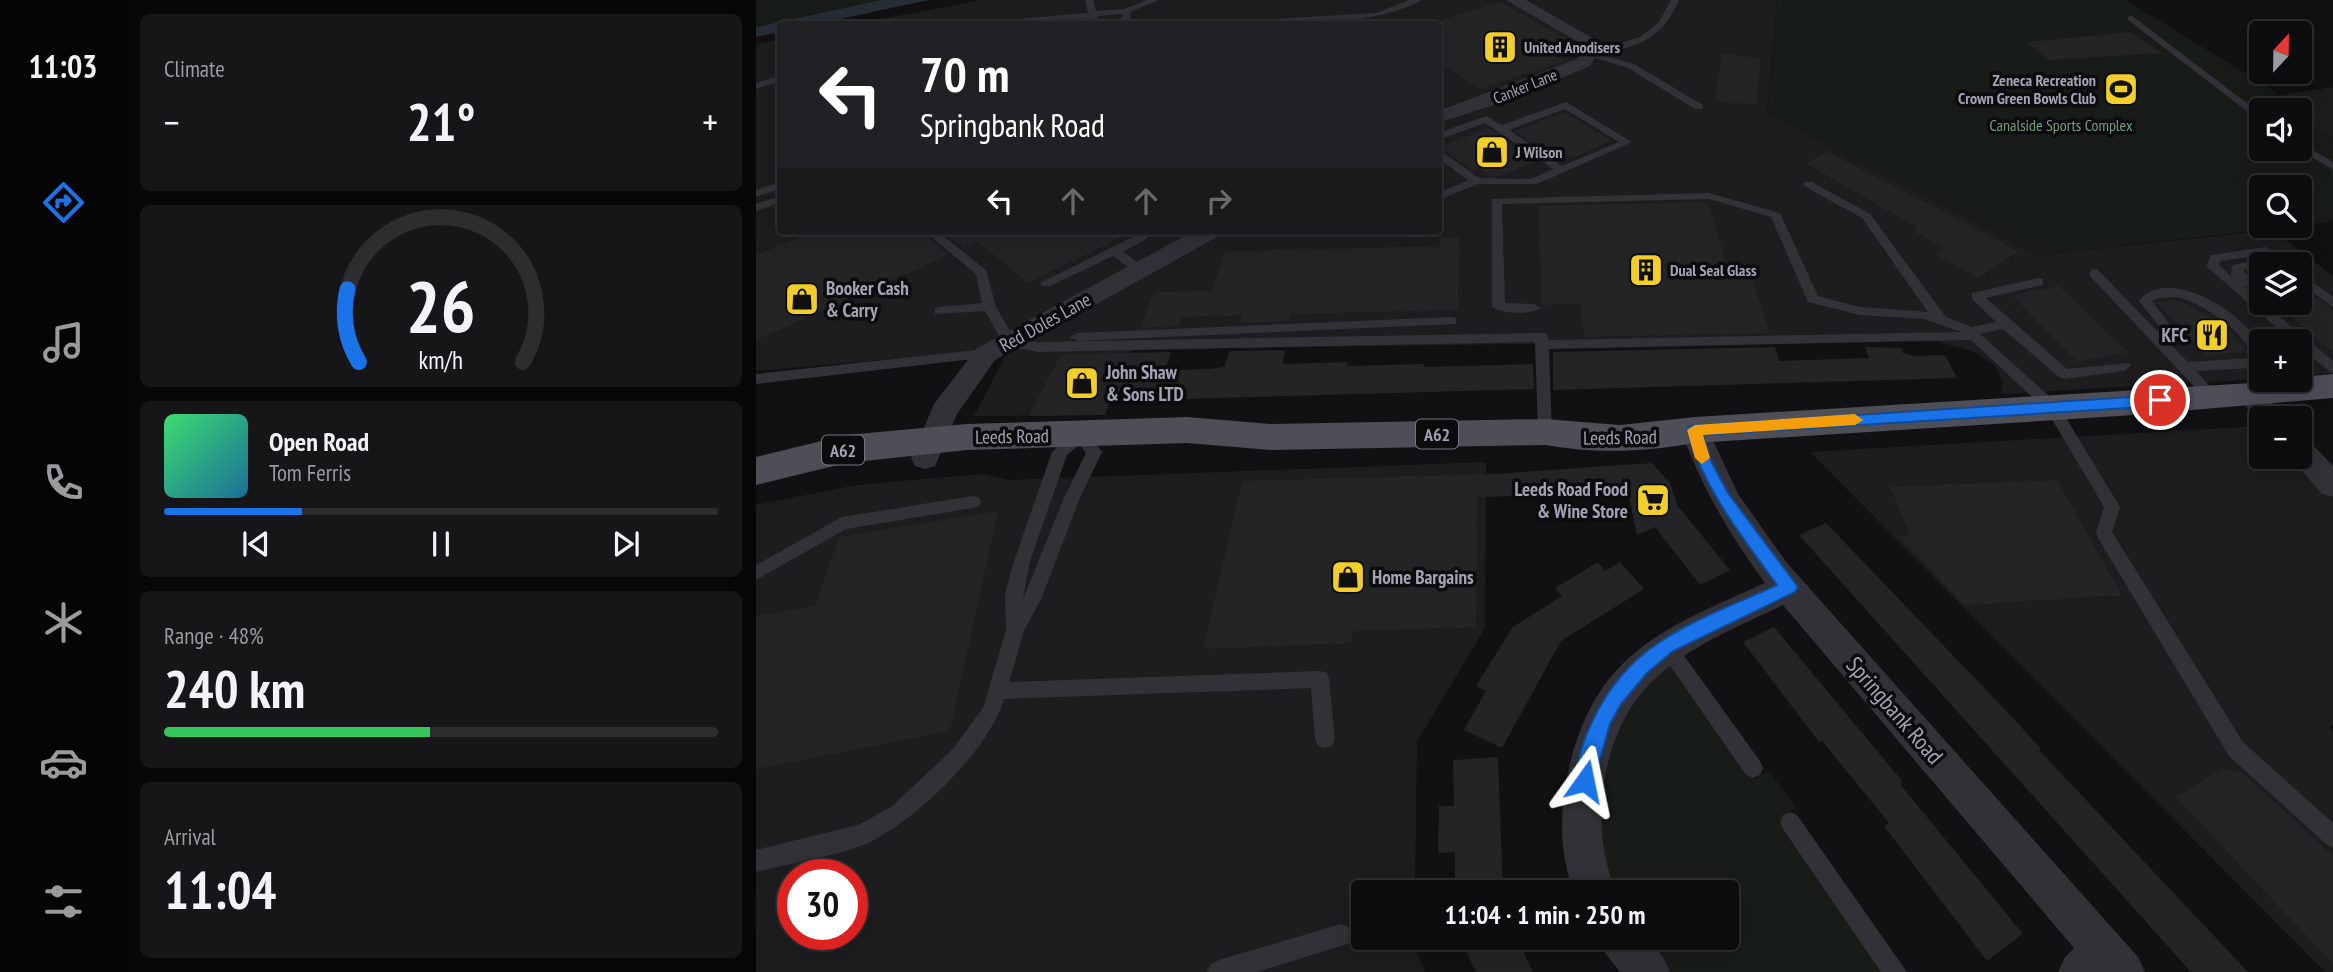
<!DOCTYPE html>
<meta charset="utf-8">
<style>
:root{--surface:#0d0c0e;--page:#161517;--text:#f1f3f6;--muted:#9a9b9e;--line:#2d2c2e;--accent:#1a73e8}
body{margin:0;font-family:"PT Sans Narrow",sans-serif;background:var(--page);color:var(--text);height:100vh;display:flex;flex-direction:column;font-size:26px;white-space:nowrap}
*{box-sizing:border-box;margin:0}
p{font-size:23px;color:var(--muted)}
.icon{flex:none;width:38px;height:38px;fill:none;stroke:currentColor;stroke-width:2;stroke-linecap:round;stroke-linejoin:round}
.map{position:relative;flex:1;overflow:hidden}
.sheet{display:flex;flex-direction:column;gap:14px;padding:14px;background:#070708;width:630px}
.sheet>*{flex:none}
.top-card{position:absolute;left:21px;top:21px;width:665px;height:214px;border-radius:7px;box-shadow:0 7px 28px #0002,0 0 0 2px var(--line);background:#202124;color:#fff;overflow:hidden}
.needle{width:46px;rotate:22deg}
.controls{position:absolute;left:1493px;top:21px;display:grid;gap:14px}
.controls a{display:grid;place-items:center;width:63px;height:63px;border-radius:7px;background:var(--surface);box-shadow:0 7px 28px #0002,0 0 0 2px var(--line);font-size:35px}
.speed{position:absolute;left:21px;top:859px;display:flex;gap:14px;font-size:35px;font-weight:700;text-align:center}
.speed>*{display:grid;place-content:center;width:91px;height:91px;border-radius:50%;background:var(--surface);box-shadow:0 7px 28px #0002,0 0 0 2px var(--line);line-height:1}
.speed .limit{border:10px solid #d22;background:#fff;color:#111}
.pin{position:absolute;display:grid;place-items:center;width:60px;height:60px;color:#fff;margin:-30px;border:4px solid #fff;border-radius:50%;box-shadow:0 2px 7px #0007}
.me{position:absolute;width:77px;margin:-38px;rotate:12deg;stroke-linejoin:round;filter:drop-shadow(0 0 5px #0008)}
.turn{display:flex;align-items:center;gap:24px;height:147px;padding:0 28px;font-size:32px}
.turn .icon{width:91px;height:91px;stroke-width:2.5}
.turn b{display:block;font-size:49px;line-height:60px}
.lanes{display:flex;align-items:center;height:66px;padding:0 28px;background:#0003;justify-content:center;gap:35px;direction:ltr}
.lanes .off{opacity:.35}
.big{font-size:52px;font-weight:700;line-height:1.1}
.sheet .tile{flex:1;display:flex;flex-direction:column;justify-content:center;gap:10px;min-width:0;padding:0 24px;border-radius:10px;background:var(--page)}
.sheet .dial{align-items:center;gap:0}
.dial svg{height:182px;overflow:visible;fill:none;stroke:var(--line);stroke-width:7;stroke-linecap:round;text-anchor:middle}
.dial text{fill:var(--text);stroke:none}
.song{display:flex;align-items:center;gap:21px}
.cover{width:84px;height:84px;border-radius:10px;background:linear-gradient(135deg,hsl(140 70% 55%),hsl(200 70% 35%))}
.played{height:7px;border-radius:4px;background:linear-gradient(90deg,var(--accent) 25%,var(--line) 25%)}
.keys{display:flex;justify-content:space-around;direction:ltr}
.heat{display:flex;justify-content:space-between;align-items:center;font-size:38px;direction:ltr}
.charge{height:10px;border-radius:5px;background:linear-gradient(90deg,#34c759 48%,var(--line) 0)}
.trip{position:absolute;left:595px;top:880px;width:388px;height:70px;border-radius:7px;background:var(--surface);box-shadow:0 7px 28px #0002,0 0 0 2px var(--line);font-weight:700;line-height:70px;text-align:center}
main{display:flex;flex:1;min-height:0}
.tabs{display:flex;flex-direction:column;width:126px;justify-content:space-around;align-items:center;background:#050506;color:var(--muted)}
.tabs .icon{width:49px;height:49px}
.tabs .current{color:var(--accent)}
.tabs b{font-size:32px;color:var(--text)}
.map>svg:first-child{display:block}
.built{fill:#1d1c1f;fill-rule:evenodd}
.green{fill:#171c18}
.water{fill:#272d35}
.building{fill:#242326}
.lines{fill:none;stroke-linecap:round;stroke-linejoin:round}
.service{fill:#313137;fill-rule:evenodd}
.minor{fill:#313137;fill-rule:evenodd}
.primary{fill:#4d4e56;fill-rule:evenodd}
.route{fill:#1a73e8;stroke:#114b97;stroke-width:2}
.slow{fill:#f59e0b}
.labels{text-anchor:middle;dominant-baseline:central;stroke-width:7;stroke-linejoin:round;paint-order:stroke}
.far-poi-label{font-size:16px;font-weight:bold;fill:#a1a4b3;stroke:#0c0b0d;text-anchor:start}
.far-street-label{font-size:16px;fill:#a1a4b3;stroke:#0c0b0d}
.far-park-label{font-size:16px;fill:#789e81;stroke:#0c0b0d}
.shield{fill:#0c0b0d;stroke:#747681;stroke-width:2}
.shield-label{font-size:18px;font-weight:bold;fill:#a1a4b3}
.poi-label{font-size:19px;font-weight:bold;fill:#a1a4b3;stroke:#0c0b0d;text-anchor:start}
.street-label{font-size:19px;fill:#a1a4b3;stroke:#0c0b0d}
.near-street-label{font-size:23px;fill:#a1a4b3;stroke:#0c0b0d}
</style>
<main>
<nav class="tabs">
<b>11:03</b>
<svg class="icon current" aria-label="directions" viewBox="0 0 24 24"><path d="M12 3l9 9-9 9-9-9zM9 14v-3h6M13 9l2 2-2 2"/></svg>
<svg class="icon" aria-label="music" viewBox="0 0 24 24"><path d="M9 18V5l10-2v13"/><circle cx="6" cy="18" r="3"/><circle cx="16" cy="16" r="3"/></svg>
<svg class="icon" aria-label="phone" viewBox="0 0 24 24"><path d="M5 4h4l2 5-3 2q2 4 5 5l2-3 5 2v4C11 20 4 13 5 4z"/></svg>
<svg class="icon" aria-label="climate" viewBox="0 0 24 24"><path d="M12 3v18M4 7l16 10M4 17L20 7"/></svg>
<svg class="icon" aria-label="car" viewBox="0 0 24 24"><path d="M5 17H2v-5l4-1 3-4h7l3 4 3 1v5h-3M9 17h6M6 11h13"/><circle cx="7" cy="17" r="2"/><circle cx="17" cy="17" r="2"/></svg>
<svg class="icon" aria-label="filters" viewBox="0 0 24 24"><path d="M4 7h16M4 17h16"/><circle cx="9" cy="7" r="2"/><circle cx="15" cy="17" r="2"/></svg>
</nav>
<section class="sheet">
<div class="tile"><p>Climate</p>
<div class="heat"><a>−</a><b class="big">21°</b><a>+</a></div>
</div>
<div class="tile dial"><svg viewBox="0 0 100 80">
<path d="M14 69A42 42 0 1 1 86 69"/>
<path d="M14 69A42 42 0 0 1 9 37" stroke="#1a73e8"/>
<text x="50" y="56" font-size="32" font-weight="700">26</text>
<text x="50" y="72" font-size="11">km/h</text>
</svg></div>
<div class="tile">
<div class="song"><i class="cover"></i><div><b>Open Road</b><p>Tom Ferris</p></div></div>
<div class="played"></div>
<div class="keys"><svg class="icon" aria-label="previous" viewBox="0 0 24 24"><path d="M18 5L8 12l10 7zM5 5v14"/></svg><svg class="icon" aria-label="pause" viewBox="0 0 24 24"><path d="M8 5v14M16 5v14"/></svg><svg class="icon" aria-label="next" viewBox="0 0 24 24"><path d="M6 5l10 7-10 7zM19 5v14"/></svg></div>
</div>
<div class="tile"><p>Range · 48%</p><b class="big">240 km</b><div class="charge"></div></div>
<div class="tile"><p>Arrival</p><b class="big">11:04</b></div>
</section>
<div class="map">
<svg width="1577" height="972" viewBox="0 0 1577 972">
<rect width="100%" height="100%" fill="#111012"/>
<path class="built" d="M225 0H1021L1011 113 1282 255 1517 230 1577 276V373L1544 376V341H1505V379L1245 394 1247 382 1240 367 1219 352 1173 339 377 349 349 415 218 416 250 355 160 357 0 371V44L24 39V231H682V24H99ZM1505 264H1544V303H1505Z
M1577 87V139L1544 119V110H1529L1508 98Z
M1505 426V457H1537L1577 500V726H1573L1577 734V972H1569L1054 452Z
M730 462 729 628 661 742 659 892H607V938H658V947L669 972H0V505L101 485 226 474 253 480ZM37 875H96V934H37Z"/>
<path class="green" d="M0 0H125L0 27Z
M1021 0H1370L1523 94 1509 98 1529 110H1505V149H1544V119L1577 139V221L1544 226V187H1505V226H1543L1282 255 1011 113Z
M908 652 998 779 1013 771 1040 807 1025 819 1130 972H903L874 938H971V892H848L841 879V754Z"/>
<path class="water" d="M125 0H173L60 24H24V32L0 37V27Z"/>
<path class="building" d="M744 2 818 43 792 52 809 61 724 89 682 62V21Z
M1375 32 1406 53 1293 60 1270 42Z
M966 54 1005 58 1000 105 959 101Z
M808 112 856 141 817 158 804 150 794 155 759 131Z
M730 129H733L780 161 745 176H735L724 168 718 171 682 147Z
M1072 152 1263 251 1222 278 1179 254 1189 248 1157 231 1162 228 1049 163Z
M952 202 971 265H992L1014 333 828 337 824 304 786 305 782 206Z
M59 231H165L193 255 0 340V255Z
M185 231H367L370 235 272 283 222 242 207 248Z
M684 238H704L702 310 535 314 534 321 483 323 486 315 426 317 423 326 384 328 398 292 456 291 469 251 684 246Z
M1303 286 1372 352 1321 362 1256 295Z
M1544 286 1577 310V353L1520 303H1544Z
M1422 300 1465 322 1491 351 1452 356 1400 302Z
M1019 347 1023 361 1113 358 1109 347 1145 348 1147 353 1159 356 1189 355 1201 378 797 390V352Z
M529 350 527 364 592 362 591 366 668 364 667 367 777 364 778 389 354 401 349 415 273 416 305 354 415 352 409 370 453 369 468 367 474 351Z
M896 463 914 483 921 505 974 570 944 585 899 527 881 535 872 493 721 497 720 627 596 631 595 643 447 649 486 481 737 474Z
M1301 480 1366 595 1208 605 1144 537 1154 535 1134 487Z
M242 511 194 731 0 769V616L59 606 83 537Z
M1070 523 1258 719 1285 749 1283 750 1492 972H1435L1043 535Z
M842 562 849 571 864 562 888 589 805 641 746 748 708 730 730 691 720 686 757 627 806 596 799 588Z
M1018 627 1147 782 1144 784 1267 934 1231 961 1128 826 1133 823 1066 741 1063 742 987 642Z
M742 757 747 892H699V852L682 853 683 806H698L697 760Z
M1465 769 1487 773 1577 856V964L1420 797Z
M704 938H761L777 972H720Z"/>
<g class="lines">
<path class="service" d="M329 0H337L340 11 368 9 391 0H403L374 12 375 20 363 24H353L367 17 366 14 343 16 336 24 332 21 333 18 259 24H230L234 21 332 13Z
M653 0H665C632 23 523 28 482 24L486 21 620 13Z
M915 0H923C906 39 884 46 844 54L878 64 947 105V109H939L872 68 827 54 884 37 902 23Z
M1375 15 1505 114V122L1372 20 1371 18Z
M24 75V81L0 89V83Z
M810 102 876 142 781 184H722L682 200V193L712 180 682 158V149L723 178 775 179 797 169 729 123 682 140V133L730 116 746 125ZM809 109 863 142 806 166 753 130Z
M1544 142 1577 162V170L1543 149Z
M24 182V189L0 197V190Z
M1048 182H1056L1114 214 1190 317 1216 327 1240 322 1216 299V293L1283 278 1287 279V285L1230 298 1311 369 1373 363 1375 366 1368 371 1308 379 1303 377 1247 329 1224 334 1301 403 1364 507 1356 532 1487 742 1577 823V848L1570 844 1473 756 1342 538 1340 533 1348 507 1291 411 1215 340 793 349 796 432 789 437 782 432 779 342 282 352 248 345 229 311 179 314V308L184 307 226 303 220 274 168 231H181L230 270 240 307 258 338 282 342 786 333 791 334 793 340 1205 332 1168 319 1104 315 1052 302 1015 217 953 199 746 204 749 303 778 304 785 308C775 315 746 314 736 307V199L953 193 1024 213 1062 296 1104 307 1172 312 1106 218 1048 186Z
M24 196V203L0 211V204Z
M370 231H384L392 238 367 252 388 267V273H380L357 256 294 286H286L284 283 377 237Z
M1510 247 1542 264H1527L1508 255 1464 261 1463 265 1475 276 1476 265 1508 259 1509 264 1487 270 1498 284 1496 287H1488L1577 361V374L1544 348V341H1536L1450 266 1455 255Z
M1338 269 1342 270 1402 332 1403 326 1383 301C1411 264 1487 313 1503 343 1506 349 1505 358 1505 365L1498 368 1440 371 1463 396 1461 400H1451L1334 276V270ZM1422 297C1445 303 1492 333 1496 358L1432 362 1410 340 1418 330 1396 301 1403 298Z
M1544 273 1577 297V307L1544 283Z
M695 317 700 318V324L321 341 314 337 321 333Z
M230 349 237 354 235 357 0 384V374Z
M325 430 330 431 346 452 323 500 286 597 268 631 253 682 564 671 571 673 573 679 579 739 576 746 569 748 562 746 559 739 555 688 248 699C233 751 158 822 110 844 81 856 32 864 0 872V850L102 825 135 807 196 750 227 708 250 630 249 594 258 561 296 452 320 431ZM324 444 330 453 307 500 267 599 274 561 311 455Z
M217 496 223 498 225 502 223 506 217 508 90 529 0 580V565L86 517Z
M910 637 916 639 1004 761 1007 768 1004 775 997 778 990 775 904 651 901 645 904 639Z
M1034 812 1041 815 1151 972H1125L1027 829 1024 822 1027 815Z
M585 924 593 927 596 935 593 943 585 946 501 972H451L455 964 463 960Z"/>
<path class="minor" d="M750 0H770L847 44 834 66 744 103 682 123V111L821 59 829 46Z
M438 231H466L463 236 239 360 201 414 179 466 169 469 159 466 155 458 178 404 221 348Z
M1493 384 1503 386 1529 418H1505V425L1479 393 1483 386Z
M939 420 949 423 982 494 1031 563 1382 957 1389 972H1302L1309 957 1318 948 1027 605C939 647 869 671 849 777 842 816 845 855 860 892H818C804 856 803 815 811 777 837 654 904 630 1009 583 974 535 945 487 925 430L929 423Z
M1544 438 1554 442 1577 466V497L1566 494 1534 457H1544Z
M843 938H892L907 957 914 972H864L849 953Z"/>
<path class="primary" d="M1577 374V398L1378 415 939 443C888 452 840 454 789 445L515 450 431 443 211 450 90 463 0 485V457L90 435 211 424 431 417 515 424 789 419 864 425 939 417 1544 380V377Z"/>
</g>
<path class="route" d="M1404 395 1411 400 1404 406 947 435 955 461 972 493 1042 587 1039 592 917 651 891 673 865 704 854 724 836 788 829 791 822 788C815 773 825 751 830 736 867 641 936 624 1021 585 985 535 948 490 931 430L933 426Z"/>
<path class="slow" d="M1099 414 1107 420 1099 425 947 435 954 458 946 464 939 458 931 430 939 425Z"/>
<defs>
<g id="building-square" transform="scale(1.75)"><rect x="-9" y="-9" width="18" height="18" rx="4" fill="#f1ce29" stroke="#0c0b0d"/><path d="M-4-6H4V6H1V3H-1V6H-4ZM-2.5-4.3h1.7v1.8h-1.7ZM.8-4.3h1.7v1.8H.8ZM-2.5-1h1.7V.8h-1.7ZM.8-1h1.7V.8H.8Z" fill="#111"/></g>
<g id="stadium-square" transform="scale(1.75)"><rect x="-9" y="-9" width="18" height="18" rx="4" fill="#f1ce29" stroke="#0c0b0d"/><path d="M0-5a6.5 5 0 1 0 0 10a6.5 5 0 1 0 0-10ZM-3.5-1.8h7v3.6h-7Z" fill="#111"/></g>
<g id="shop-square" transform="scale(1.75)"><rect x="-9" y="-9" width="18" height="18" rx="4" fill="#f1ce29" stroke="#0c0b0d"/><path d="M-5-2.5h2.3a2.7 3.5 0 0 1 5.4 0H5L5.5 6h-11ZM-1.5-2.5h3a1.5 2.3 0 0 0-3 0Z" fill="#111"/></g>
<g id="restaurant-square" transform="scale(1.75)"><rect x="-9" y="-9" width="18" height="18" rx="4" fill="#f1ce29" stroke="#0c0b0d"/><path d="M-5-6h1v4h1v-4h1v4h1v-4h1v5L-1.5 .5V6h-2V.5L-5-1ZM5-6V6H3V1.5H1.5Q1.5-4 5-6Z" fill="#111"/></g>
<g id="supermarket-square" transform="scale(1.75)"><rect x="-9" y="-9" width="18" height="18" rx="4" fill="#f1ce29" stroke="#0c0b0d"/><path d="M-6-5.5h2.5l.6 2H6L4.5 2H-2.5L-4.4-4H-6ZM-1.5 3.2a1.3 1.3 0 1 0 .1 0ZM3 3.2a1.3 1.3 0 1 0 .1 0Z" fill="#111"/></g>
</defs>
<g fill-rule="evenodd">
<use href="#building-square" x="744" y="47"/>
<use href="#stadium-square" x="1365" y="89"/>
<use href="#shop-square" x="736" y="152"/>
<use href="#building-square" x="890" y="270"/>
<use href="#shop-square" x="46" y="299"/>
<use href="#restaurant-square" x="1456" y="335"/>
<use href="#shop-square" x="326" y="383"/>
<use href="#supermarket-square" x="897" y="500"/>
<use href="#shop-square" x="592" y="577"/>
</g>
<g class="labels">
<g class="far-poi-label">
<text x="768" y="47">United Anodisers</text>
<text x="1340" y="80" text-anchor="end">Zeneca Recreation<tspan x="1340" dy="18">Crown Green Bowls Club</tspan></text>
<text x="760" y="152">J Wilson</text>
<text x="914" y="270">Dual Seal Glass</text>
</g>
<g class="far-street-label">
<text transform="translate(769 86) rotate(-22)">Canker Lane</text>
</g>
<g class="far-park-label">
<text x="1305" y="125">Canalside Sports Complex</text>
</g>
<g class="shield">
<rect x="660" y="419.5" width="42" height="29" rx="5"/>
<rect x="66" y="435.5" width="42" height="29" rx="5"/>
</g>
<g class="shield-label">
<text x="681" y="434">A62</text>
<text x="87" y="450">A62</text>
</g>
<g class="poi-label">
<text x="70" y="288">Booker Cash<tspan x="70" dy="22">&amp; Carry</tspan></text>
<text x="1432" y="335" text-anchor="end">KFC</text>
<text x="350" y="372">John Shaw<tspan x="350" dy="22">&amp; Sons LTD</tspan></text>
<text x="872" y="489" text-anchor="end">Leeds Road Food<tspan x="872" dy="22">&amp; Wine Store</tspan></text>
<text x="616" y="577">Home Bargains</text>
</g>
<g class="street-label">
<text transform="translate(289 322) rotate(-29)">Red Doles Lane</text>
<text transform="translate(256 436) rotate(-1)">Leeds Road</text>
<text transform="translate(864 437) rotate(-1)">Leeds Road</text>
</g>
<g class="near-street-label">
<text transform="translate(1139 710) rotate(49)">Springbank Road</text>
</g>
</g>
</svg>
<div class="controls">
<a><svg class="needle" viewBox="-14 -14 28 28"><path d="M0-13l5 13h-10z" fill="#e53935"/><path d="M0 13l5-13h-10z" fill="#9a9b9e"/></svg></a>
<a><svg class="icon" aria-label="sound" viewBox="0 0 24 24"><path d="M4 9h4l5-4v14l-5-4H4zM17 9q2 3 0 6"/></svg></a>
<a><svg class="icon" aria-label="search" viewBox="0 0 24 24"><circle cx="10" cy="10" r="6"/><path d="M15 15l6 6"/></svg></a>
<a><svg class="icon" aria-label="layers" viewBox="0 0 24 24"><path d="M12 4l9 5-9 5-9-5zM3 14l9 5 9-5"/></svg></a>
<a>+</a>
<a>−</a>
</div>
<div class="speed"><div class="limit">30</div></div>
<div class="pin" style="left:1404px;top:400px;background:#d93025"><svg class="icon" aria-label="arrive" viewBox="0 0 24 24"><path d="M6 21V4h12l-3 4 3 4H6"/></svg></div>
<svg class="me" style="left:829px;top:781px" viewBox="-20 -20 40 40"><path d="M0-17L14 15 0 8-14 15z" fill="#1a73e8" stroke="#fff" stroke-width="4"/></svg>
<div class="trip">11:04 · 1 min · 250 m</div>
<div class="top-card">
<div class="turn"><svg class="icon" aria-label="left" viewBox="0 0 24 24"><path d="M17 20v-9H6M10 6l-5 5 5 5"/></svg><div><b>70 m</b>Springbank Road</div></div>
<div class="lanes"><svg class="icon" aria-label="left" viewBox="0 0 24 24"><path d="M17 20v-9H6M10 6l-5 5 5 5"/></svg><svg class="icon off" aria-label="ahead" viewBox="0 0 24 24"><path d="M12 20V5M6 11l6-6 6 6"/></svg><svg class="icon off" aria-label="ahead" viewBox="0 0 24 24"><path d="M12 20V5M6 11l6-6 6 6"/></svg><svg class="icon off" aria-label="right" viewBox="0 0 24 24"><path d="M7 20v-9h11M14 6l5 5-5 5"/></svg></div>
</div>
</div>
</main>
